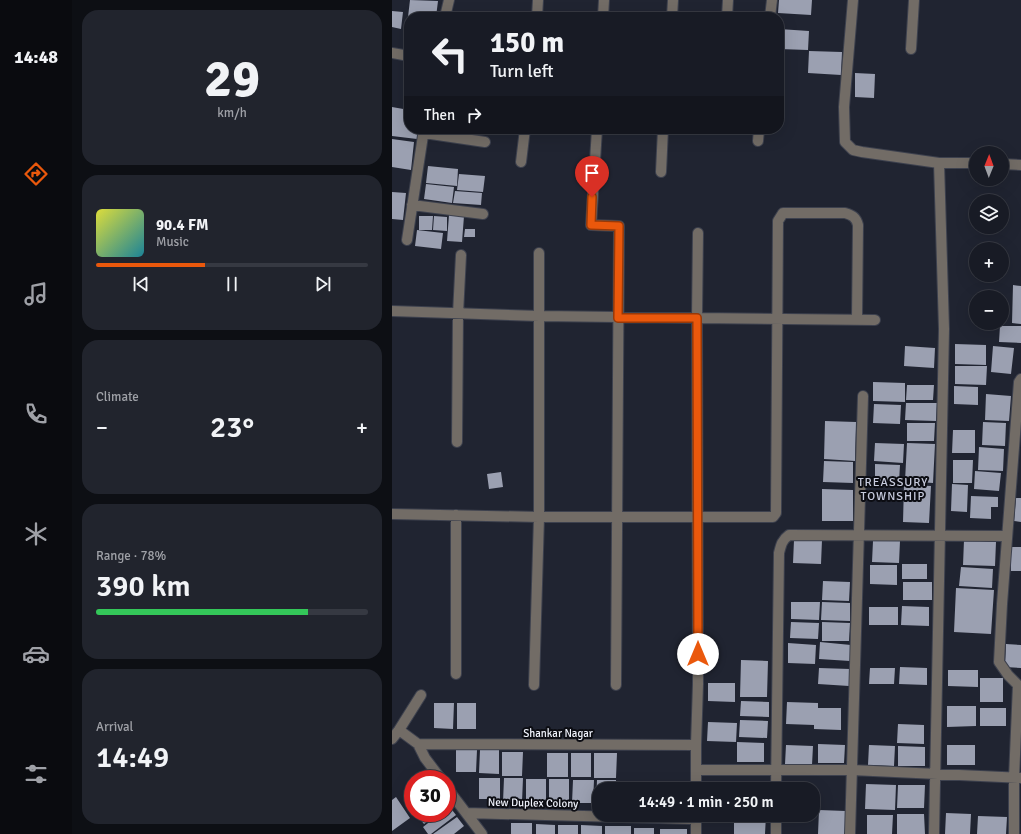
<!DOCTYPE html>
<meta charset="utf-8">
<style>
:root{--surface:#181b25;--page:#21242d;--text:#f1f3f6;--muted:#9fa1a7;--line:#363942;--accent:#ea580c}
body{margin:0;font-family:Signika,sans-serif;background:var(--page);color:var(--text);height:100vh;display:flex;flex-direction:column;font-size:15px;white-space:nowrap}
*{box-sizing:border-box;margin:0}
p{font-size:13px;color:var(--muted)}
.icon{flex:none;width:22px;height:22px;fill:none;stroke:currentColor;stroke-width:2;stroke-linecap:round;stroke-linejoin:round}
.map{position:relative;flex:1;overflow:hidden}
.side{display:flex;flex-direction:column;gap:10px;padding:10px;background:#0d0f14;width:320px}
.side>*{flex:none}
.guide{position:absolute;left:12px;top:12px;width:380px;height:122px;border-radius:16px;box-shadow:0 4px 16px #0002,0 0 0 1px var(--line);background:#181b25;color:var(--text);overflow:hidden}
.needle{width:26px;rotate:1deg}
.controls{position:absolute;left:577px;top:146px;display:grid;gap:8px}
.controls a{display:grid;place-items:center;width:40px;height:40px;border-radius:50%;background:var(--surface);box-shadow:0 4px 16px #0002,0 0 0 1px var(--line);font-size:20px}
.speed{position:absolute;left:12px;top:770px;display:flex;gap:8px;font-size:20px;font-weight:700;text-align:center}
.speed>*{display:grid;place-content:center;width:52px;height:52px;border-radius:50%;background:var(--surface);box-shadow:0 4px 16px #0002,0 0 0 1px var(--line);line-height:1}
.speed .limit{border:6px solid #d22;background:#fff;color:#111}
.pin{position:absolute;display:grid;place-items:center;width:34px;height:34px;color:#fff;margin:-41px -17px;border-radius:50% 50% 50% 0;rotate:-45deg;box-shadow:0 0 4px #0007}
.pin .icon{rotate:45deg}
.me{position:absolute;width:44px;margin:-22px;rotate:0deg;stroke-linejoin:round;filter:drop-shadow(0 0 3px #0008)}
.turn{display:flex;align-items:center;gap:14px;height:84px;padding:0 20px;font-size:18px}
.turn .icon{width:52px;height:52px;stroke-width:2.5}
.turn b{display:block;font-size:28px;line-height:34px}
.then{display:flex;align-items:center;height:38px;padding:0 20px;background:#0003;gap:8px;font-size:15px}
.big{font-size:30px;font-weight:600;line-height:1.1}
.side .card{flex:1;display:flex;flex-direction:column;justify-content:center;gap:6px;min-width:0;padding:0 14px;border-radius:16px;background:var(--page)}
.side .dial{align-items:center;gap:0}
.dial b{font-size:52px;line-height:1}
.song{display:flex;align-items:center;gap:12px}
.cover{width:48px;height:48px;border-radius:6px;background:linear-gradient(135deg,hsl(60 70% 55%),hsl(190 70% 35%))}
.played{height:4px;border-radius:2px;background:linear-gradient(90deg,var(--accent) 40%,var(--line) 40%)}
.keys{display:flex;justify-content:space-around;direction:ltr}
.heat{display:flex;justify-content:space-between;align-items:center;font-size:22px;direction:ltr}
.charge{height:6px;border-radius:3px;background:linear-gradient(90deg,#34c759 78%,var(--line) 0)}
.trip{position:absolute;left:200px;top:782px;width:228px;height:40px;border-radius:16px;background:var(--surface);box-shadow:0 4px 16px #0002,0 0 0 1px var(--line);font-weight:600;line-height:40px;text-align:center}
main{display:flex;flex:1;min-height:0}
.menu{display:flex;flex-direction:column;width:72px;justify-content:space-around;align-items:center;background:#0a0b0f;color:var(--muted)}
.menu .icon{width:28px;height:28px}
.menu .active{color:var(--accent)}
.menu b{font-size:18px;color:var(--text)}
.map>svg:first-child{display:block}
.building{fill:#9ba0b1}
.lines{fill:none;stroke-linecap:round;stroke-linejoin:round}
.street-casing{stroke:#3d414e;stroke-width:12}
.street{stroke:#726c66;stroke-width:10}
.route-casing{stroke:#983908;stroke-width:10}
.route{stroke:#ea580c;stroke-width:7}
.labels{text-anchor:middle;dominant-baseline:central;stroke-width:4;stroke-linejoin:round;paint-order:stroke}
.street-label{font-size:11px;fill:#f1f4fd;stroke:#0c0d13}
.neighbourhood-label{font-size:12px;letter-spacing:1px;fill:#c8ccde;stroke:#0c0d13}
</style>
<main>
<nav class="menu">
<b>14:48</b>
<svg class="icon active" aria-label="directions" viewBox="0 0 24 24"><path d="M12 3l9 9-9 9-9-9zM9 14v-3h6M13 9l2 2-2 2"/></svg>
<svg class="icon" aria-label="music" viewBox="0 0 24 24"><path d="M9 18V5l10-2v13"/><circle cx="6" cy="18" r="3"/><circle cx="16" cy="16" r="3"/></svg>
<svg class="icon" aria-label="phone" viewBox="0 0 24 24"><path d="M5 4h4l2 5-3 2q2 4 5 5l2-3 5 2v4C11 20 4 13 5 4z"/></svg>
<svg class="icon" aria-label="climate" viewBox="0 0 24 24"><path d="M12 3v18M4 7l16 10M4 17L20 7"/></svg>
<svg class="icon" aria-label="car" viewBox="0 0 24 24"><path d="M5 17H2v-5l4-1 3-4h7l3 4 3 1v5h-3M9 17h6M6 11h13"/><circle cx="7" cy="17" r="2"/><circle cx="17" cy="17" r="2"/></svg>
<svg class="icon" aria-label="filters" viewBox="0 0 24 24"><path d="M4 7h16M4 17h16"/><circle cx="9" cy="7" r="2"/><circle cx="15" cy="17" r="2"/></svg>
</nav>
<section class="side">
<div class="card dial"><b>29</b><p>km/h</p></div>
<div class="card">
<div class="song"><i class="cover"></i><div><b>90.4 FM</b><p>Music</p></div></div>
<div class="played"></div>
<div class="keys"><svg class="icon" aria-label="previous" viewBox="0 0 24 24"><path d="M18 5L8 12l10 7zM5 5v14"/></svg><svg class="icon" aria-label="pause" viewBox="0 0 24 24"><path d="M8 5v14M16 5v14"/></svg><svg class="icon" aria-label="next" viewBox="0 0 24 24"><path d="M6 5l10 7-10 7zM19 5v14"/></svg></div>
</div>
<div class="card"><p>Climate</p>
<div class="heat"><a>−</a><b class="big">23°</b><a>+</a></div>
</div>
<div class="card"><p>Range · 78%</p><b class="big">390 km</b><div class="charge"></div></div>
<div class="card"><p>Arrival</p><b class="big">14:49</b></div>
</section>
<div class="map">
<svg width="629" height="834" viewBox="0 0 629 834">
<rect width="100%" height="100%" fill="#202431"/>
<path class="building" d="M18 0 46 1 44 17H16Z
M387 0H420L419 15 386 13Z
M0 11 11 12 9 29 0 27Z
M16 18H17V30L14 29Z
M387 29 417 31 416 50 387 49Z
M13 31H17V47L11 46Z
M417 51 450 52 449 75 416 73Z
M463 73 483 74 482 98 463 97Z
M0 107 17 110V129H27L25 139 0 136Z
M73 129H99L98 134 72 131Z
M0 139 22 142 19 170 0 167Z
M36 166 66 169 65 186 34 183Z
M67 174 93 176 91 192 65 190Z
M34 184 62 187 60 203 32 199Z
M63 191 90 193 89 205 61 203Z
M0 192 14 193 11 220 0 219Z
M57 215 72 216 70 242 55 241Z
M27 216H41L40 230H27Z
M42 216 55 217V231L41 230Z
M73 229H83V237H72Z
M25 230 51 233 49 249 23 246Z
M621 285 629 286V324L620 323Z
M608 326H629V343L607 342Z
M563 344 594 345V365L563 364Z
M513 346 543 348 542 368 512 366Z
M601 346 622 348 619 374 599 372Z
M563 366H595L594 385 563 384Z
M481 382 513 383V402L481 401Z
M515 385H542L541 400H514Z
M562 386 586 387V405L562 404Z
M594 394 619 396 617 421 593 420Z
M514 403H545L544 421 513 420Z
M482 404 509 405 508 424 481 423Z
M433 421 464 422 463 461 432 459Z
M591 422 614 423 613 446 590 445Z
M515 423H543L542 441H515Z
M561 430H583V453H560Z
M483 443 512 444 511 463 482 461Z
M515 443 543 444 541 483 513 481Z
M587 447 612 449 611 471 586 470Z
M561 460H581L580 483H561Z
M432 461 461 462V483L431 482Z
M483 464 508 465 507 482 483 481Z
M583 471 609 473 607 491 582 489Z
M109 472 111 487 97 489 95 474Z
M560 484 576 485 575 512 559 511Z
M512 485 539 486 537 523 511 522Z
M430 489 461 490V521H430Z
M579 496 606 497V507H599V519L578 518Z
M624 498H629V522L622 521Z
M402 540H430L429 564 401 563Z
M572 540 604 542 603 566 571 565Z
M481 541H508L507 563 480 562Z
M619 547H629V571H619Z
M510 564H535V579H510Z
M478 565H505V585L478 584Z
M569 567 601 569 600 588 567 586Z
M431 581 458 582 457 601 430 600Z
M511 582H540V600H511Z
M564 588 602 590 599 634 562 632Z
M399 602H428L427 620 399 619Z
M430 602 458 603V621L429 620Z
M510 606 537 607V626L509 625Z
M477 607H506V625H477Z
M399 622 427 623 426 639 398 638Z
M430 622 458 623 457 641H430Z
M428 642 459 645 458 661 427 659Z
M396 643 424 645 423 664 396 663Z
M614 644 629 645V668L613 667Z
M349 660 376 661 375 697H348Z
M508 667 535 668V685L507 684Z
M427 668 458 669 457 686 426 684Z
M478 668H503L502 684H477Z
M556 670H586V687L556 686Z
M588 678H611V702H588Z
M316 683H343V702L316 701Z
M349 701 377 702V717L348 716Z
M395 702 426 703V708H449V730L422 729V725L394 724Z
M42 703H62L61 729 42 728Z
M65 703H84V729H65Z
M555 706H584V726L555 727Z
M588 708H614V726H588Z
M348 720 376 721 375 738 347 737Z
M316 722 345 723 344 742 315 741Z
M506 724 532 725V744L505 743Z
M345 742 372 743V762H345Z
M426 744 453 745 452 763H426Z
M394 745 421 746 420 765 393 764Z
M477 745 503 746 502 766 476 765Z
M555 745H583V765H555Z
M506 746 533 747V766H506Z
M64 750H85L84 772H64Z
M88 750H107V774L87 773Z
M110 752H131L130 776H110Z
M155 753H176V777H155Z
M179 753H199V777H179Z
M202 753H225L224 778H202Z
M87 778H108V799H87Z
M112 778H131L130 802H111Z
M134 779H154V802H134Z
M157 779H177V803H157Z
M181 780H202L201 803H180Z
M205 780H224V789H207V805H204Z
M227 781 247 782V789H227Z
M250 782 270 783V789H250Z
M273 784H294V789H273Z
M393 784H421V789H393Z
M474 784 504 785 503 810 473 809Z
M506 785H533L532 808H505Z
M55 794 61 802 55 807Z
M4 797 18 818 0 831V800Z
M57 806 64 815 39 834H36L31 827 49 813H55V808Z
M427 810 454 811 453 834H426Z
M24 813H47L32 824 24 814Z
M554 813 579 814 578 834H553Z
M505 814H532L533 834H505Z
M342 815H374L373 834H342Z
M475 815H501L500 834H475Z
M586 816 615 817 614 834H585Z
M65 817 72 826 62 834H41Z
M119 823H140V834H119Z
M144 824 163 825V834H144Z
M166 825H186V834H166Z
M189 825 210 826V834H189Z
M213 826H239V834H213Z
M242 828H262V834H242Z
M268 829H295V834H268Z"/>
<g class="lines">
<g class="street-casing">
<path id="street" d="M461 0 452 107 453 142 461 150 470 152 547 163
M53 17 57 0
M145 17 146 0
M211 17 212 0
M280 17 281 0
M335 17 336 0
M378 17 380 0
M519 49 522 0
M0 53 17 56
M205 129 199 225 227 226 224 685
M32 133 93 142
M366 141 367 129
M129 162 133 129
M610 164 629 165
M269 172 271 129
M20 205 91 214
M306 233 305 318 483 320
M15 240 32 129
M0 311 147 316 305 318 306 684 304 745V789
M65 442 66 314 69 255
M0 514 147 517H381L384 513 386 221 391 213H453C460 215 464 217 466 225L465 320
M64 674V515
M142 685 147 517V253
M7 730 26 744
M0 739 7 730 29 695
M304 770H460L629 778
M49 779 33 758 26 744 304 745
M55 788 90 834
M384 789 387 553C389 545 390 540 397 535L615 536
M74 813 304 819
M304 815V834
M384 834V815
M458 834 471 396
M542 834 552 329 547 163H584
M622 834V778L626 685 616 675 607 662 610 604 627 382 629 379"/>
</g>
<use href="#street" class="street"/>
</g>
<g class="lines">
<g class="route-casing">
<path id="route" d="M200 197 199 225 227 226 226 318H305L306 654"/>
</g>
<use href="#route" class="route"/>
</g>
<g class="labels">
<g class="street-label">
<text x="166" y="733">Shankar Nagar</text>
<text transform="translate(141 803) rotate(1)">New Duplex Colony</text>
</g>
<g class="neighbourhood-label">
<text x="501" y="482">TREASSURY<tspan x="501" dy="14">TOWNSHIP</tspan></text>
</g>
</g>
</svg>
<div class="controls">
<a><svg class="needle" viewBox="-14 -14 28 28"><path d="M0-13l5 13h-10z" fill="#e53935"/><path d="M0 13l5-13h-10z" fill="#9fa1a7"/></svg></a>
<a><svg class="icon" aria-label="layers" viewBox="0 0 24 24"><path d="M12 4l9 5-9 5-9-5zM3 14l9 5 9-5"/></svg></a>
<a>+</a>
<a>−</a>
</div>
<div class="speed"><div class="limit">30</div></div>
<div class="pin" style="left:200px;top:197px;background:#d93025"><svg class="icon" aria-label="arrive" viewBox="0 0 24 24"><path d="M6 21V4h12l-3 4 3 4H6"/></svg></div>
<svg class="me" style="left:306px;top:654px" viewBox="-20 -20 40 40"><circle r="19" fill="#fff"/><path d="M0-13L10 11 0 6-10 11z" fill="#ea580c"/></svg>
<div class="trip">14:49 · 1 min · 250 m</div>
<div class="guide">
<div class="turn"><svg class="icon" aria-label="left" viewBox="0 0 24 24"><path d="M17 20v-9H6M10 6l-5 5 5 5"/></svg><div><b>150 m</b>Turn left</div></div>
<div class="then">Then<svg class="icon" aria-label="right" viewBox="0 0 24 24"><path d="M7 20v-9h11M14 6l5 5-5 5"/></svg></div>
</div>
</div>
</main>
